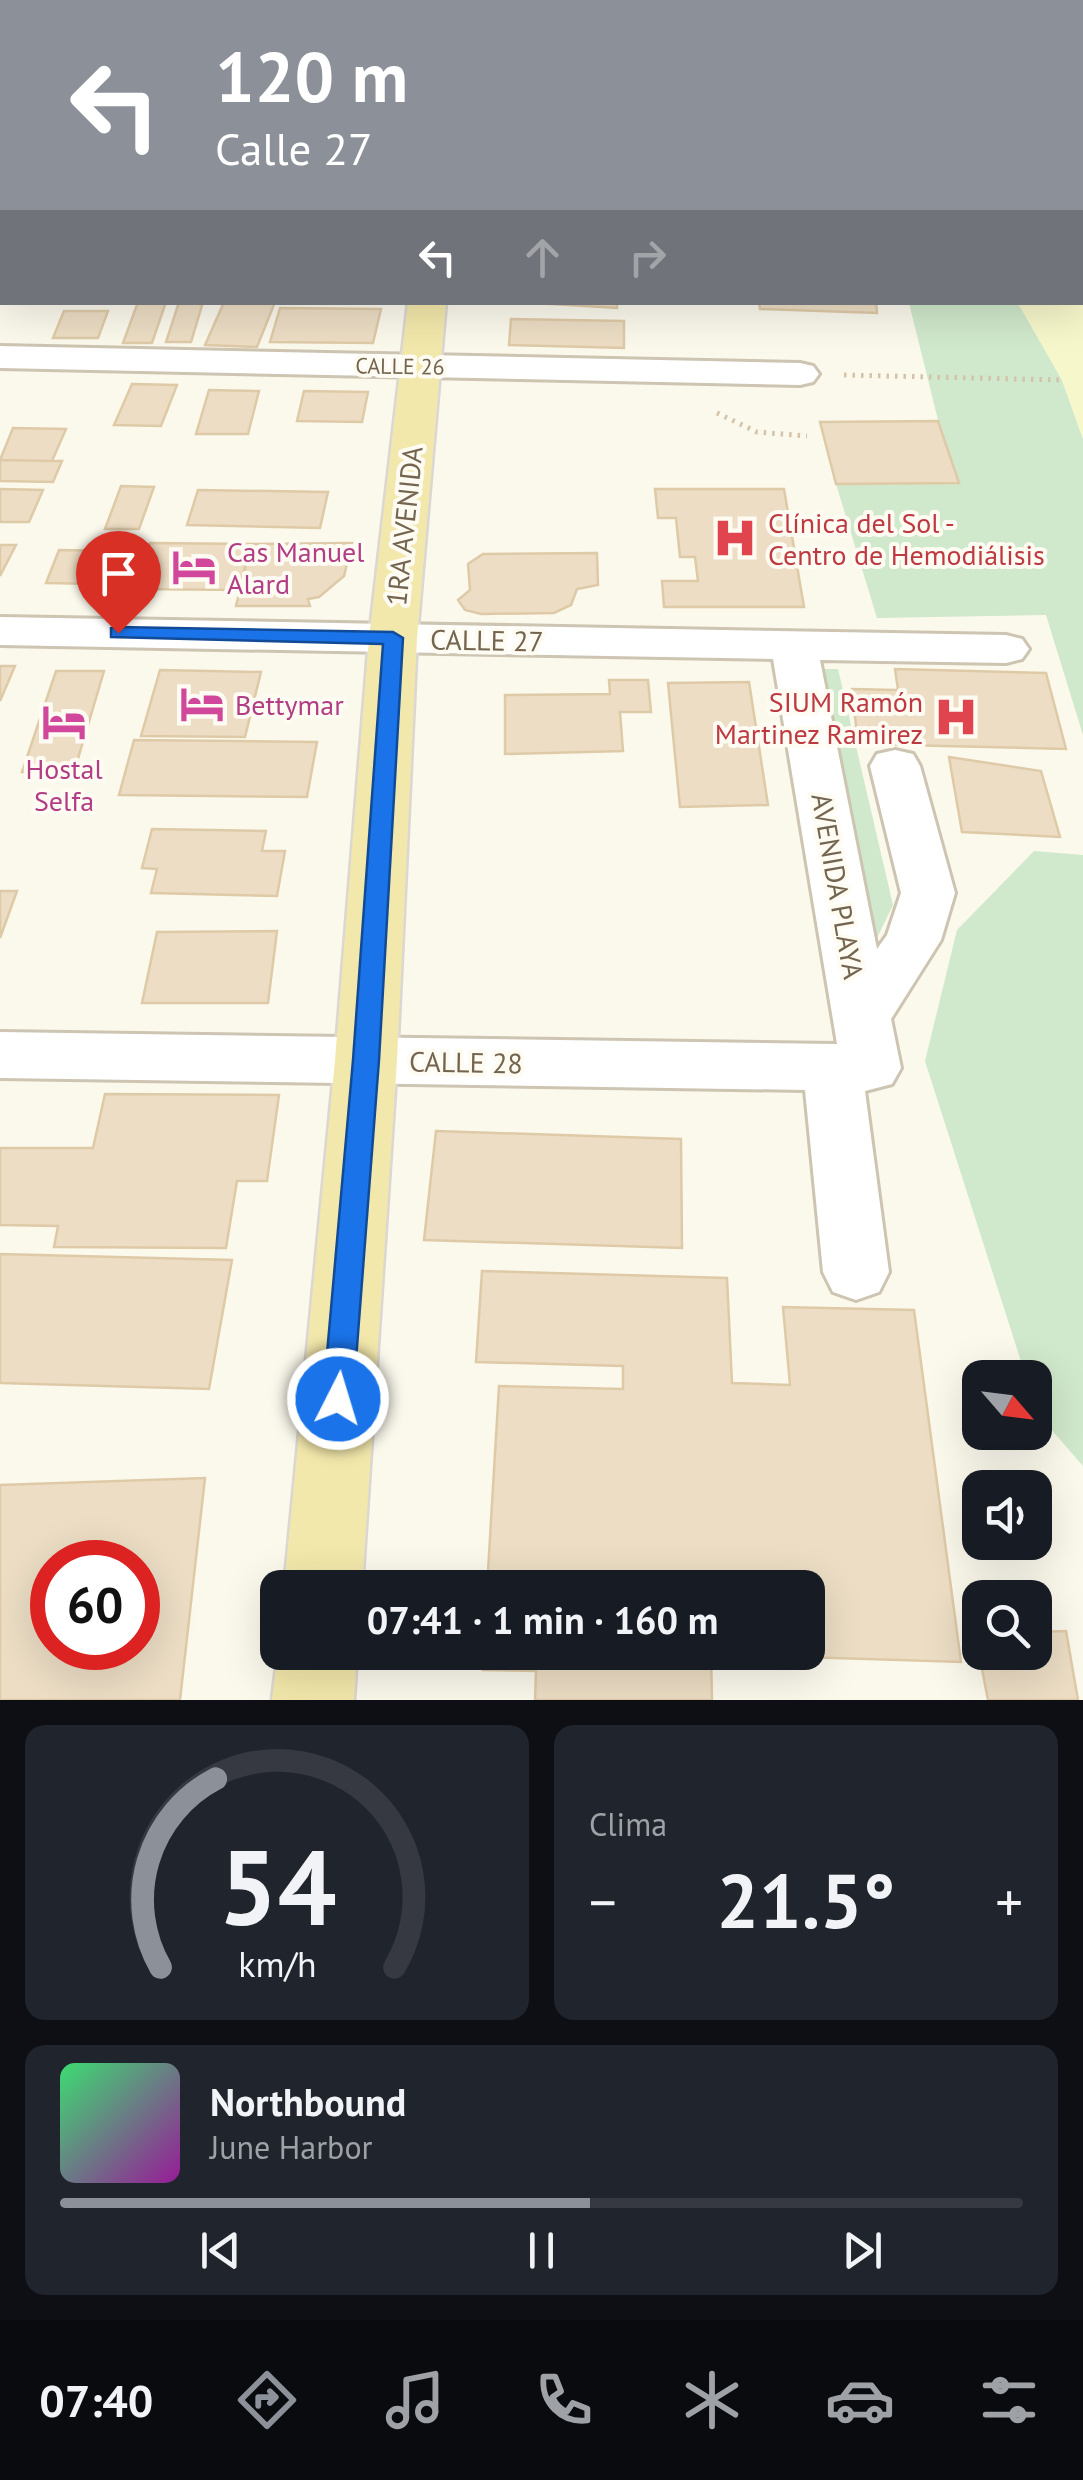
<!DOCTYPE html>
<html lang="es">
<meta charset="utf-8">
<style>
:root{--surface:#171b24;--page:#20242c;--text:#f1f3f6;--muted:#9ea1a6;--line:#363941;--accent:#8c9099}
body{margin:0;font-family:"PT Sans",sans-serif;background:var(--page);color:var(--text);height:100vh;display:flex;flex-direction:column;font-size:38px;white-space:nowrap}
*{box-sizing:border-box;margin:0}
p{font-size:32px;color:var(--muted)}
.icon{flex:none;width:55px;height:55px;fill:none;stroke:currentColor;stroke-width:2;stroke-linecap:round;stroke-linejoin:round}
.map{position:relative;height:1700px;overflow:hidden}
.side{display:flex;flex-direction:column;gap:25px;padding:25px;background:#0d0f14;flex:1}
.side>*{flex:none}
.guide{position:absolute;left:0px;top:0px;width:1085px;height:305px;box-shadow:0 10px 40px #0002;background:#8c9099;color:#fff;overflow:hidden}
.needle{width:65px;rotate:118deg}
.buttons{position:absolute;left:962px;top:1360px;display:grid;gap:20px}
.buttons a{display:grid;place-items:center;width:90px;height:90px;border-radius:20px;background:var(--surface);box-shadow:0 10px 40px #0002;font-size:50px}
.speed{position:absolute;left:30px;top:1540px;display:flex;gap:20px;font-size:50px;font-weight:700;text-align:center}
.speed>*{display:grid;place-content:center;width:130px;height:130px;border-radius:50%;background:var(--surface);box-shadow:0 10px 40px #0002;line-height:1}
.speed .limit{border:15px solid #d22;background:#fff;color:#111}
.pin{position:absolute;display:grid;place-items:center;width:85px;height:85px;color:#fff;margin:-102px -42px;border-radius:50% 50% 50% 0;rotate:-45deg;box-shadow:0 0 10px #0007}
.pin .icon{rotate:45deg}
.me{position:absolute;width:110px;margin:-55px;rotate:5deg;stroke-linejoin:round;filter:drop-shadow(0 0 8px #0008)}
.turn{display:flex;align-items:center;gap:35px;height:210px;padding:0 50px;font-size:45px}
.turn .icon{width:130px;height:130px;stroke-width:2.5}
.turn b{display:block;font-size:70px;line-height:85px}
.lanes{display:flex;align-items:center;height:95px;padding:0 50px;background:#0003;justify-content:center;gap:50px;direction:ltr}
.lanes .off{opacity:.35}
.big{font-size:75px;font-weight:700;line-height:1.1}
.side .card{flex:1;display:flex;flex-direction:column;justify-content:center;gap:15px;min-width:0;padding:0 35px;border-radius:20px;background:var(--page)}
.side .dial{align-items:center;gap:0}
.dial svg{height:260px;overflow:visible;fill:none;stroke:var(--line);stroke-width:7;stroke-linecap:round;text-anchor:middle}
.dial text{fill:var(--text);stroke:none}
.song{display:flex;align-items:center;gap:30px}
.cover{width:120px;height:120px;border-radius:15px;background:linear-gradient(135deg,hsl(140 70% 55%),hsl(300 70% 35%))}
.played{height:10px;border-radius:5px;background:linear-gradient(90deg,var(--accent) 55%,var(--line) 55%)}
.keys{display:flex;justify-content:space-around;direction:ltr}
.heat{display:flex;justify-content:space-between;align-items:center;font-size:55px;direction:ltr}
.side .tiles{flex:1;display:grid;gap:25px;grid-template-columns:1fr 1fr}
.card:last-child{grid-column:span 2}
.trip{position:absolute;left:260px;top:1570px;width:565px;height:100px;border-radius:20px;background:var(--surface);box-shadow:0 10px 40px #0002;font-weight:700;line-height:100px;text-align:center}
.menu{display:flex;height:160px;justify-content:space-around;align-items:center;background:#090b0e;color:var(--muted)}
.menu .icon{width:70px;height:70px}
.menu .on{color:var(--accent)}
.menu b{font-size:45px;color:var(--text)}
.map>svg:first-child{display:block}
.green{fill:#d0e8cb}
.sand{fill:#f6f7ca}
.building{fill:#ecddc4;stroke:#dfcaa8;stroke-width:2.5;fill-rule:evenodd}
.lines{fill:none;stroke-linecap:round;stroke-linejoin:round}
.minor-casing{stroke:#cdc4b2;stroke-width:6}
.major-casing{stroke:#dbd7d2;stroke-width:5}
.path{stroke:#d3c3a8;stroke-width:5;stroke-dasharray:2.5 6;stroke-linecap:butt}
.minor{fill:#fff;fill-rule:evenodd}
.major{fill:#f3e8ab;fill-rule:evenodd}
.route{fill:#1a73e8;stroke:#114b97;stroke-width:2.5}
.labels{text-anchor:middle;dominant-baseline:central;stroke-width:8;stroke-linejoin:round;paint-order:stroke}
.far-street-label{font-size:22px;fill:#746550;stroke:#fefcf2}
.health-label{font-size:28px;fill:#be3a42;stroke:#fefcf2;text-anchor:start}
.street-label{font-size:28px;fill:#746550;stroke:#fefcf2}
.hotel-label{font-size:28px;fill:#b23c85;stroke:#fefcf2;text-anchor:start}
</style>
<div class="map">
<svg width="1083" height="1700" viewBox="0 0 1083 1700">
<rect width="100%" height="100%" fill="#fbf9ec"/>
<path class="green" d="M909 303H1018L1062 380 1083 439V735L1046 615 877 618 836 484 959 482 938 420Z
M817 669H838L893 905 875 942Z
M1034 851 1083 855V1466L1037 1413 1035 1378 1026 1377 925 1061 957 930Z"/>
<path class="sand" d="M1083 110V439L1062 380 1018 303 1082 302Z"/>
<path class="building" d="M291 0H403L291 2Z
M138 302H166L152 343H123Z
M179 302H203L191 342H166Z
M224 302H275L257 347 205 345Z
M519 302H617V308Z
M759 302H876L877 313 760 309Z
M280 308 381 309 373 343 270 342Z
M64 311H108L98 338H53Z
M511 319 624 321V348L509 345Z
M132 384 177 385 161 426 114 425Z
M209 390 259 391 248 434H196Z
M304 391 368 392 362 422 297 421Z
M938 421 959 483 836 484 820 422Z
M13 428 66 429 52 461 0 460Z
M0 460 52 461H62L53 482 0 481Z
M121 486 154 487 139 529H105Z
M0 489 43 490 29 522H0Z
M655 489H784L804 607H664L662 581H698L695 557H680L676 518H658Z
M198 490 328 492 320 528 187 525Z
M150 543 251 544 239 590 135 589Z
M352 543 344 576 319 597 308 599 310 606H236L251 544Z
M0 545H16L0 576Z
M59 550 111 551 99 584 46 583Z
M597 553 598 585 577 589 571 605 554 613 481 614 465 610 458 600 470 590 468 564 483 554Z
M0 666H15L0 701Z
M895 669 1046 673 1066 749 858 744 852 689 898 690Z
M160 670 261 672 245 737 141 736Z
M56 671H104L74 772H22Z
M609 680H648L651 712H620L623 751 505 754V695L610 694Z
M749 682 768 805 680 807 668 683Z
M134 740 317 742 307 797 119 795Z
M949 757 1041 771 1060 837 962 832Z
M152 829 266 831 262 851H285L277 896 151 893 157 869 142 868Z
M0 891H17L0 938Z
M277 931 268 1003H142L157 932Z
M105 1094 279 1095 267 1181H237L226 1248 54 1247 58 1226 0 1225V1148H93Z
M436 1131 681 1139 682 1248 424 1240Z
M0 1254 232 1260 209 1389 0 1383Z
M482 1271 727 1278 732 1383 790 1385 783 1307 914 1310 961 1662 711 1654 712 1700H535L536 1671 483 1670 484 1652H808V1588H487L499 1386 623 1389V1366L476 1362Z
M205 1478 180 1700H0V1485ZM52 1562H138V1648H52Z
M1066 1631 1078 1700H988L975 1633H980V1652H1035V1632Z"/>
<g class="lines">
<g class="minor-casing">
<path id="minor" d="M0 37H2V53H0Z
M0 164 2 165V184H0Z
M0 346 800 363 813 366 819 374 813 382 800 385 0 368Z
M0 617 1006 635 1022 639 1029 649 1022 659 1006 663 820 660 877 949 887 935 901 893 870 766 877 754 895 750 913 754 920 766 955 893 941 940 891 1019 901 1068 892 1084 865 1091 889 1272 879 1292 856 1300 833 1292 823 1272 805 1090 0 1078V1032L837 1044 773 659 0 645Z"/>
</g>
<g class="major-casing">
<path id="major" d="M434 0H462V2H434Z
M408 302H446L417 638 397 1060 362 1588H284L335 1060 369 638Z
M278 1650 357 1652 354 1700H272Z"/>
</g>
<path class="path" d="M844 375 1062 380
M717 413 757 432 807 436"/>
<use href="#minor" class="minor"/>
<use href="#major" class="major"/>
</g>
<path class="route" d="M118 627 393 632 403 638 379 1060 353 1399 349 1409 338 1413 328 1409 323 1399 353 1060 383 644 111 637V628Z"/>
<defs>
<g id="hospital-bare" transform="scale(3.45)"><path d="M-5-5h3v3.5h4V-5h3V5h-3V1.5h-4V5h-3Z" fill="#e0444e" stroke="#fefcf2" stroke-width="2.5" paint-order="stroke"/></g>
<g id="hotel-bare" transform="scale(3.45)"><path d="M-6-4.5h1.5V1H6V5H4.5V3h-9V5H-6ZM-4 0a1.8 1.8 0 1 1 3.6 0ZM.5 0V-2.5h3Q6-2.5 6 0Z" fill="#d1479c" stroke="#fefcf2" stroke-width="2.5" paint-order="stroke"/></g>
</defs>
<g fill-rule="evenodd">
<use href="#hospital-bare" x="735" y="538"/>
<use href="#hotel-bare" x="194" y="567"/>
<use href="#hotel-bare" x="202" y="704"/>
<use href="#hospital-bare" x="956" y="717"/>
<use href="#hotel-bare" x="64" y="722"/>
</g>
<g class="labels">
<g class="far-street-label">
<text transform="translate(400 366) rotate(1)">CALLE 26</text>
</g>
<g class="health-label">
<text x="768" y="522">Clínica del Sol -<tspan x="768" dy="32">Centro de Hemodiálisis</tspan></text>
<text x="923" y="701" text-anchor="end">SIUM Ramón<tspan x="923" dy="32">Martinez Ramirez</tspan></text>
</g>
<g class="street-label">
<text transform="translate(404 526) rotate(-84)">1RA AVENIDA</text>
<text transform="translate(487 640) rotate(1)">CALLE 27</text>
<text transform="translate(838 886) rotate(80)">AVENIDA PLAYA</text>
<text transform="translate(466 1062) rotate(1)">CALLE 28</text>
</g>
<g class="hotel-label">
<text x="227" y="551">Cas Manuel<tspan x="227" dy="32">Alard</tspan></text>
<text x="235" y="704">Bettymar</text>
<text x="64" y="768" text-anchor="middle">Hostal<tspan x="64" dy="32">Selfa</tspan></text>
</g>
</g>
</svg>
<div class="buttons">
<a><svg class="needle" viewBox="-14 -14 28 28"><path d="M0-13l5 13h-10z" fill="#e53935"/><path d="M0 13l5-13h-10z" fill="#9ea1a6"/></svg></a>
<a><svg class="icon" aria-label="sound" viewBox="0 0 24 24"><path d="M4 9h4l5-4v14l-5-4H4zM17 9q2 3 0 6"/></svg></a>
<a><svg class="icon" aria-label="search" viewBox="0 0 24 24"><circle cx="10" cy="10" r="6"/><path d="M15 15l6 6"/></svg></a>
</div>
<div class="speed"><div class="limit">60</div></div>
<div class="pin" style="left:118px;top:633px;background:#d93025"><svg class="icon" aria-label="arrive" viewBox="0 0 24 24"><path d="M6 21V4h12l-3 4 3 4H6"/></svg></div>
<svg class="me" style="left:338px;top:1399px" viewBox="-20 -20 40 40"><circle r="17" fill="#1a73e8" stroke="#fff" stroke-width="3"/><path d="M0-11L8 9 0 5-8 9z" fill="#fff"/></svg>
<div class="trip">07:41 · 1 min · 160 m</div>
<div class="guide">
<div class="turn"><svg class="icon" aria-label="left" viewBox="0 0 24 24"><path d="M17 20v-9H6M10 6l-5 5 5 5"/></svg><div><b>120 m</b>Calle 27</div></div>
<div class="lanes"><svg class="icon" aria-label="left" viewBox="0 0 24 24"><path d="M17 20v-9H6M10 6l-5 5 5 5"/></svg><svg class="icon off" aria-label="ahead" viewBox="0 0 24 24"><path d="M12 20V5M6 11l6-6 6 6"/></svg><svg class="icon off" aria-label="right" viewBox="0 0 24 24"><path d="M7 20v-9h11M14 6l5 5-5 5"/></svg></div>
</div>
</div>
<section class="side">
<div class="tiles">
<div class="card dial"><svg viewBox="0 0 100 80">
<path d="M14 69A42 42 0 1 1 86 69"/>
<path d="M14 69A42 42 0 0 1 31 11" stroke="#8c9099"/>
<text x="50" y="56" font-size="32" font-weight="700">54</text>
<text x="50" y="72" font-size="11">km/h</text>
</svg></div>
<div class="card"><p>Clima</p>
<div class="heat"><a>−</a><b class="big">21.5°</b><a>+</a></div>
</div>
<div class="card">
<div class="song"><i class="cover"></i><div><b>Northbound</b><p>June Harbor</p></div></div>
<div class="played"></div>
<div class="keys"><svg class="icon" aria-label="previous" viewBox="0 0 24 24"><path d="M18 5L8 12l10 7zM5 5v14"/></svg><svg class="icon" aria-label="pause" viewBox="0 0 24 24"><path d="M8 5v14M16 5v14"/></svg><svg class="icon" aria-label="next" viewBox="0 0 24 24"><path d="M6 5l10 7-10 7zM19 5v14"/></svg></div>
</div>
</div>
</section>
<nav class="menu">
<b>07:40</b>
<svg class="icon on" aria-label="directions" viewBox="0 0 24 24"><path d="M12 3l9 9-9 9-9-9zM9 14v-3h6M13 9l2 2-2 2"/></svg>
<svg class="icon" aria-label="music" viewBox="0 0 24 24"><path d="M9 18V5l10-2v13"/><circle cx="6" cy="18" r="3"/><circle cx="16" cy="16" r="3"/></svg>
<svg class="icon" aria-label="phone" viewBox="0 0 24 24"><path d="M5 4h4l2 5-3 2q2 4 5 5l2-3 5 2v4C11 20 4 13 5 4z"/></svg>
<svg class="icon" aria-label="climate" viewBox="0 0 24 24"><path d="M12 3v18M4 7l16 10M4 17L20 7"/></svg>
<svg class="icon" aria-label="car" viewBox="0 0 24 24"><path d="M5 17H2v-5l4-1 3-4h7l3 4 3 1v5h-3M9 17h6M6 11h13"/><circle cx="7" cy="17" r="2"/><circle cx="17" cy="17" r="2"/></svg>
<svg class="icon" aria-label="filters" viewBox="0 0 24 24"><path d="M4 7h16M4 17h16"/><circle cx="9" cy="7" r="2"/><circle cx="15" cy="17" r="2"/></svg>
</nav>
